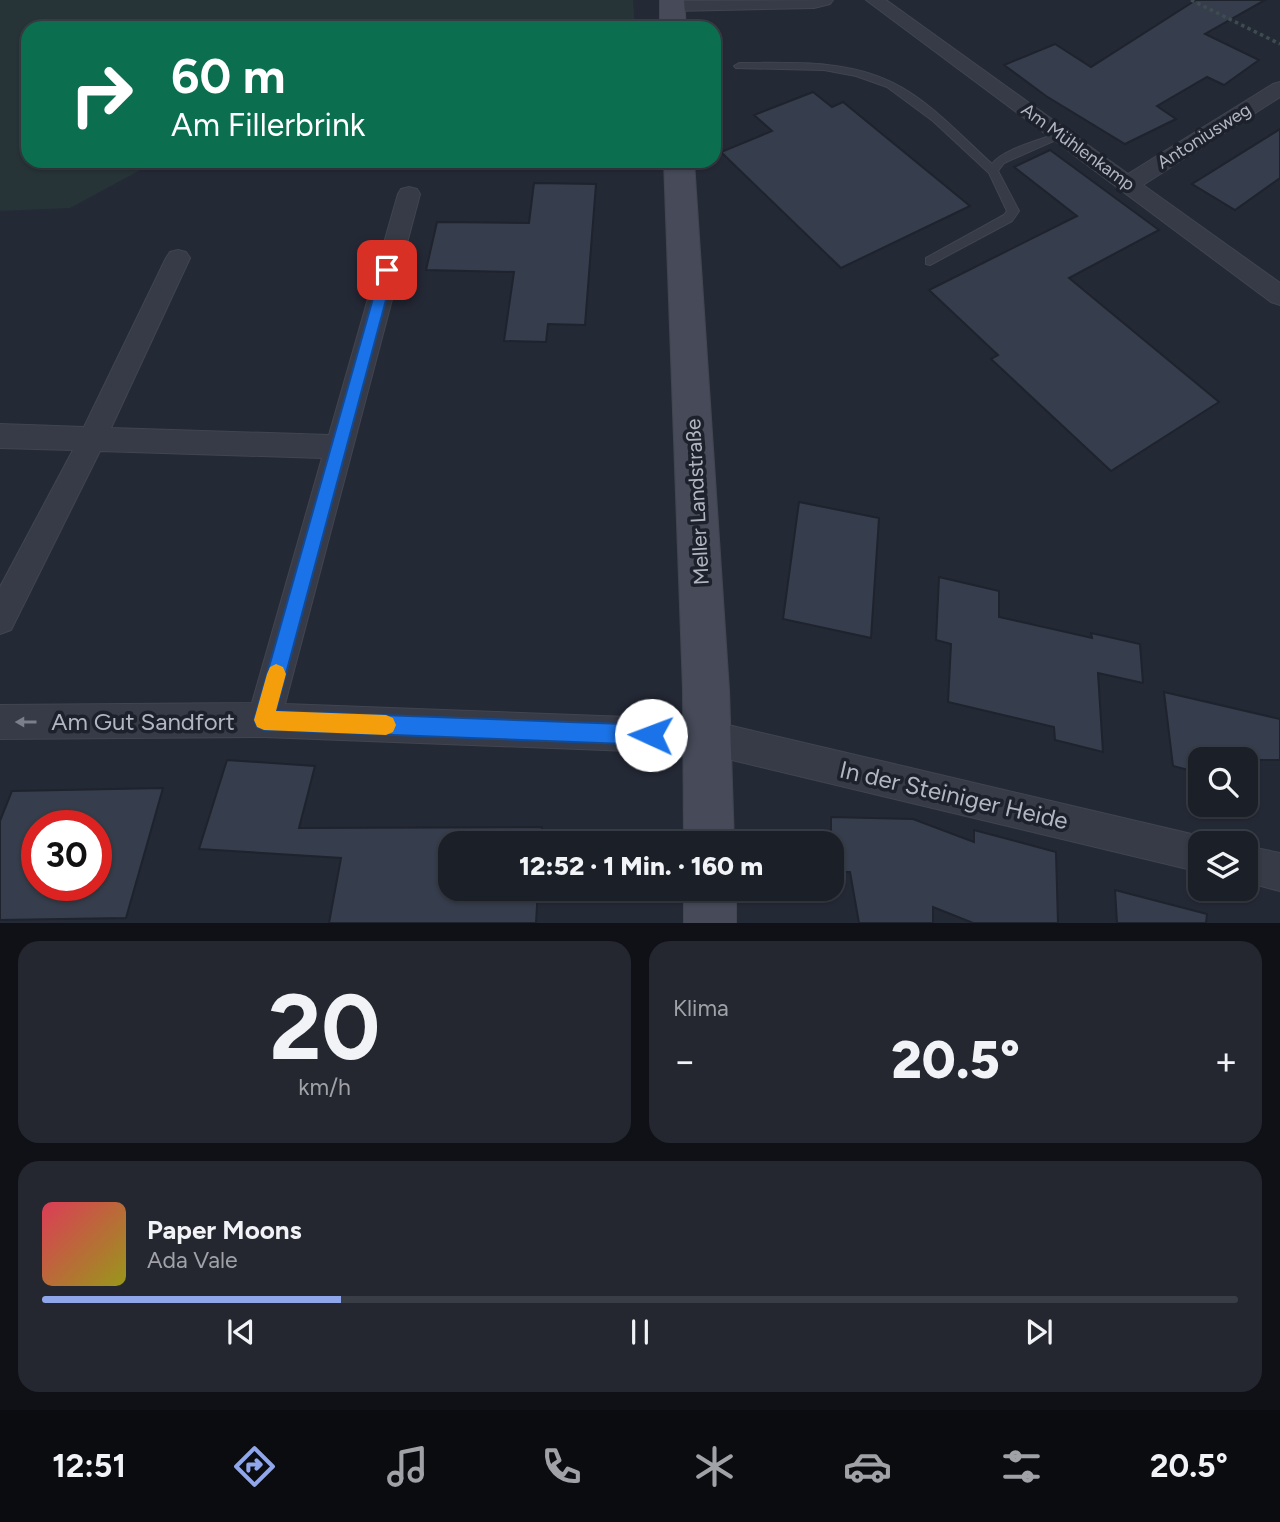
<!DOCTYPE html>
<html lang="de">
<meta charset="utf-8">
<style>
:root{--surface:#1b1f28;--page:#242730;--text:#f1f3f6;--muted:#a0a2a8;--line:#393d45;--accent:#90a6ea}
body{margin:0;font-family:Figtree,sans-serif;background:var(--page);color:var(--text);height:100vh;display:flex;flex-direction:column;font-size:26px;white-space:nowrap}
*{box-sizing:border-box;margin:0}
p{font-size:23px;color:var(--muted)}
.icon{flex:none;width:38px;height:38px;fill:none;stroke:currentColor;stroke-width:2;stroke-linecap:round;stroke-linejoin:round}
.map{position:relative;height:923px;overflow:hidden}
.side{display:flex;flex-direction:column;gap:18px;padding:18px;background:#0f1116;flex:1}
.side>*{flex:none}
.top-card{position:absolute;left:21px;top:21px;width:700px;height:147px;border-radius:21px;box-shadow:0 2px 5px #0004,0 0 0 2px var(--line);background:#0b6e4f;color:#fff;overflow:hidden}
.buttons{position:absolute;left:1188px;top:747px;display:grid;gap:14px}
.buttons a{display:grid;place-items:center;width:70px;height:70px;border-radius:14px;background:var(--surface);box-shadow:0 2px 5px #0004,0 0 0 2px var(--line);font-size:35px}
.speed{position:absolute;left:21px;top:810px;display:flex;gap:14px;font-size:35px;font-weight:700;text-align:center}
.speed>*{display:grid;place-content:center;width:91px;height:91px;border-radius:50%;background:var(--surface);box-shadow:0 2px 5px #0004,0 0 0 2px var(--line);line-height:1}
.speed .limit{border:10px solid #d22;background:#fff;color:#111}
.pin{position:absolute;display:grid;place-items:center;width:60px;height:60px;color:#fff;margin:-30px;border-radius:14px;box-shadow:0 4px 10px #0006}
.me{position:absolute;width:77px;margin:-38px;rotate:272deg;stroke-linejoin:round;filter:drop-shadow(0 0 5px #0008)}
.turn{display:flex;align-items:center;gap:24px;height:147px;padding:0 35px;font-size:32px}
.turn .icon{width:91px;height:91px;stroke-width:2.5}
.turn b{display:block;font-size:49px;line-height:60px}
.big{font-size:52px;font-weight:800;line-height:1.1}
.side .tile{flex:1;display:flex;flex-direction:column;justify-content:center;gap:10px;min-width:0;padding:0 24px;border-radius:21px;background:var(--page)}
.side .dial{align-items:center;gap:0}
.dial b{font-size:91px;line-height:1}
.song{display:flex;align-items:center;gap:21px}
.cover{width:84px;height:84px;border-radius:10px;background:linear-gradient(135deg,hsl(350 70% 55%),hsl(60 70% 35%))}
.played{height:7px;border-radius:4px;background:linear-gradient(90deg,var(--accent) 25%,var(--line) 25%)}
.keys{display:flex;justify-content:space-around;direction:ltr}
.heat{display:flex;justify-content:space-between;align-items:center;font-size:38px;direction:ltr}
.side .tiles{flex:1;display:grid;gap:18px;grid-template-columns:1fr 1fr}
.tile:last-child{grid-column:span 2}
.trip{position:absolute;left:438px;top:831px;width:406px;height:70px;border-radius:21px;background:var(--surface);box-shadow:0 2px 5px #0004,0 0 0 2px var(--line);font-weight:800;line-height:70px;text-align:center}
.menu{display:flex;height:112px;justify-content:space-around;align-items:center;background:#0b0c10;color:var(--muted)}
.menu .icon{width:49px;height:49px}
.menu .current{color:var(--accent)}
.menu b{font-size:32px;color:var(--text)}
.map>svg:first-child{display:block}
.green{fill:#263337}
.building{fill:#363d4c;stroke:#1e232d;stroke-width:2;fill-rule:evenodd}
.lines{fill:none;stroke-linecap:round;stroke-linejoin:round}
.lane-casing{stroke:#404550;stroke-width:2}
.street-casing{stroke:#404550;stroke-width:2}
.secondary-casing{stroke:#404550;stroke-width:2}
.path{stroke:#3e4c50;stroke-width:3.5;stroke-dasharray:3.5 3.5;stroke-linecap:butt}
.lane{fill:#373b47;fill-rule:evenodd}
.street{fill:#373b47;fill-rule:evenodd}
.secondary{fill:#464a59;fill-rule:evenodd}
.oneway{fill:#7b7f8b}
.route{fill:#1a73e8;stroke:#114b97;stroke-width:2}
.slow{fill:#f59e0b}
.labels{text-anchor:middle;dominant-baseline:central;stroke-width:7;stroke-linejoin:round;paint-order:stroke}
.far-street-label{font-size:18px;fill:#b2b6c3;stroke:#1c212b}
.street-label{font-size:21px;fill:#b2b6c3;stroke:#1c212b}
.near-street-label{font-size:24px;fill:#b2b6c3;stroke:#1c212b}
</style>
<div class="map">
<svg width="1280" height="924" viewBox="0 0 1280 924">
<rect width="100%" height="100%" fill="#242936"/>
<path class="green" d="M0 0H633L635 28H28V161H157L70 208 0 211Z"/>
<path class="building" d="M1196 0H1265L1205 34 1259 60 1224 85 1207 77 1157 106 1176 119 1125 144 1046 96 1004 65 1055 44 1091 67Z
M813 92 832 107 843 102 970 206 841 268 721 152 772 131 754 115Z
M1280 129V178L1235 210 1192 184Z
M1050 150 1159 230 1069 278 1219 402 1111 471 991 359 998 355 929 290 1077 216 1014 167Z
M534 183 596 184 585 325 548 324 546 342 504 341 514 272 426 270 437 222 529 223Z
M799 502 879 518 871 638 783 619Z
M939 577 999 591V617L1092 638 1091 633 1140 644 1143 683 1098 673 1103 752 1055 740 1054 727 948 702 951 644 936 640Z
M1164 692 1280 719V760H1200V773L1173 766Z
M227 760 315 766 299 828 542 827 541 844H450V889H538L536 923H329L341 858 199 849Z
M163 788 126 918 0 920V821L12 791ZM37 826H96V886H37Z
M831 817 913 819 974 842V830L1056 852 1058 923H973L933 907V923H859L850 872H831Z
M1115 890 1207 914 1206 923H1117Z"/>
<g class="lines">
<g class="lane-casing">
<path id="lane" d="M739 63C790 63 846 59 893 83 931 102 961 136 992 164 1003 149 1040 140 1058 133L1062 132 1067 135 1004 163 998 171 1019 211 1012 221 930 265 926 264V258L1004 215 1007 211 989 173 933 121 887 87 856 76 824 70 736 68 734 66Z"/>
</g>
<g class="street-casing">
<path id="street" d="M833 0 830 4 814 8 673 11 664 6 673 1Z
M866 0H886L1128 174 1273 84 1280 82V97L1143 185 1280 283V305L1271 302Z
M409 187 417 189 420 194 285 704 707 720 1200 836 1214 844H1200V872L707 754 264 737 0 739V705L252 703 322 458 100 451 11 630 0 634V587L73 450 0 448V424L84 427 166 258 170 252 178 250 186 252 190 258 111 428 329 435 398 194 401 189Z
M1246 846 1280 853V891L1246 882Z"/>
</g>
<g class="secondary-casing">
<path id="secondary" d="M660 0H684L686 28H660Z
M664 161H694L729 690 734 844H684L683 690Z
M684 889H736V924H684Z"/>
</g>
<path class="path" d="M1191 0 1280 44"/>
<use href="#lane" class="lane"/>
<use href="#street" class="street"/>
<use href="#secondary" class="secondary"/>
</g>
<defs><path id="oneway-solid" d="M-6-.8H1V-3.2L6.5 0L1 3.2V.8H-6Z" transform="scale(1.75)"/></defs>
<use class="oneway" href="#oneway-solid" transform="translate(26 722) rotate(-180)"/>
<path class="route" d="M387 265 394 270 276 711 651 725 658 728 661 735 658 742 651 745 264 730 257 727 254 720 381 270Z"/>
<path class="slow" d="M276 664 283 667 286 674 276 711 386 715 393 718 396 725 393 732 386 735 264 730 257 727 254 720 267 674 270 667Z"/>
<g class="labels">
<g class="far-street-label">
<text transform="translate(1204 136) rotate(-32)">Antoniusweg</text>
<text transform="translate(1078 147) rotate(36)">Am Mühlenkamp</text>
</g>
<g class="street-label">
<text transform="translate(697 502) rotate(-93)">Meller Landstraße</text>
</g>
<g class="near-street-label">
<text x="143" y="721">Am Gut Sandfort</text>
<text transform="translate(954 795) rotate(13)">In der Steiniger Heide</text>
</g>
</g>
</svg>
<div class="buttons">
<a><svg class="icon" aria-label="search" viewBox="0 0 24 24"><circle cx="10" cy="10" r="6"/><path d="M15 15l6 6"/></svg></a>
<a><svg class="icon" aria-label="layers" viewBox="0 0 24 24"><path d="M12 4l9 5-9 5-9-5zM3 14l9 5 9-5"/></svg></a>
</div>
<div class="speed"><div class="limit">30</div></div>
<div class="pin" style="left:387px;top:270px;background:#d93025"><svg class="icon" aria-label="arrive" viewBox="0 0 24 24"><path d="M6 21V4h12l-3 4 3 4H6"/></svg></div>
<svg class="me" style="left:651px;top:735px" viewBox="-20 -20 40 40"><circle r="19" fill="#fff"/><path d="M0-13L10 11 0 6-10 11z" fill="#1a73e8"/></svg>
<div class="trip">12:52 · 1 Min. · 160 m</div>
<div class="top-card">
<div class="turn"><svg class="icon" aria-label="right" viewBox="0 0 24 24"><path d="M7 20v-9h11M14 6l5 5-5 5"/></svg><div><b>60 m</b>Am Fillerbrink</div></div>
</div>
</div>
<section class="side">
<div class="tiles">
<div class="tile dial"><b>20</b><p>km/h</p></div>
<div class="tile"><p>Klima</p>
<div class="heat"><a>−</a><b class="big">20.5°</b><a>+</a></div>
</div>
<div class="tile">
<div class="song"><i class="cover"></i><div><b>Paper Moons</b><p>Ada Vale</p></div></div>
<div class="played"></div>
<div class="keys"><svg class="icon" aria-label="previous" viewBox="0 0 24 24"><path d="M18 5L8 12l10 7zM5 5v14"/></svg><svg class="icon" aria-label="pause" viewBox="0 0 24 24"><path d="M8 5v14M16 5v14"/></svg><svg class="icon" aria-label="next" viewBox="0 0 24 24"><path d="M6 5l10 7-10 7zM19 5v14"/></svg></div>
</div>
</div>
</section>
<nav class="menu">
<b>12:51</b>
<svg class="icon current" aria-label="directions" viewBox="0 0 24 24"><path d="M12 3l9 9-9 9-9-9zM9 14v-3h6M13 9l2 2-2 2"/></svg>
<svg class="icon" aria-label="music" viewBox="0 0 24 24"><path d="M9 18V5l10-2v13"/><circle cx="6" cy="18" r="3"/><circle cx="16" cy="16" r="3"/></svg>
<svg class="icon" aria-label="phone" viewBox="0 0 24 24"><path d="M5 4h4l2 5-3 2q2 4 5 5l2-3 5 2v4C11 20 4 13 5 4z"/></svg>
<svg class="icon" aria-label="climate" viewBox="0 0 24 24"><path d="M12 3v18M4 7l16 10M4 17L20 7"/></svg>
<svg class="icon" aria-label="car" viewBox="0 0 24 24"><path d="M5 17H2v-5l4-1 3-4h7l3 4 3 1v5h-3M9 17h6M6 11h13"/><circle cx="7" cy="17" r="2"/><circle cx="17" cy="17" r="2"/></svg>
<svg class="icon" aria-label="filters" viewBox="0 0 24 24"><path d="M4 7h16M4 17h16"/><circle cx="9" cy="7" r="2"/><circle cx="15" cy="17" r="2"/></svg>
<b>20.5°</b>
</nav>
